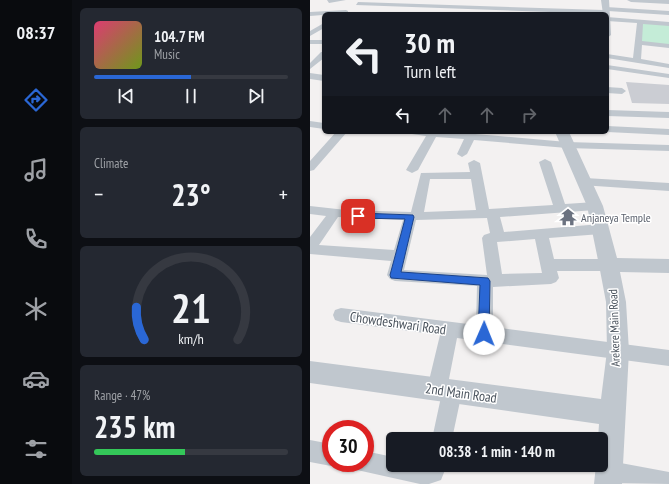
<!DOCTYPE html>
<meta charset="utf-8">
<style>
:root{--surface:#171b24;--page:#242831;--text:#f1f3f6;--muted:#9ea1a6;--line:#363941;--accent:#2a67d5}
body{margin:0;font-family:"PT Sans Narrow",sans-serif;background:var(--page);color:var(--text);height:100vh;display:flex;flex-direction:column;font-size:15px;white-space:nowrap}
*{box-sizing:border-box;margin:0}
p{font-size:13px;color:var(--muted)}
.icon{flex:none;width:22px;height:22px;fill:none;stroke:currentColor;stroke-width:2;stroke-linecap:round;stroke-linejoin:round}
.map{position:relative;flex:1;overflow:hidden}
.details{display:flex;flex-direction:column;gap:8px;padding:8px;background:#0d0f14;width:238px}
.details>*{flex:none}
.hud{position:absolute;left:12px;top:12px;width:287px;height:122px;border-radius:6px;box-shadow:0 1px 3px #0004;background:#171b24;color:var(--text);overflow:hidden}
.speed{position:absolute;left:12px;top:420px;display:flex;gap:8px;font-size:20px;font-weight:700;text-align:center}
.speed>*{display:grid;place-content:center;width:52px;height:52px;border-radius:50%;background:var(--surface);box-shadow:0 1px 3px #0004;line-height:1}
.speed .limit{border:6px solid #d22;background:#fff;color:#111}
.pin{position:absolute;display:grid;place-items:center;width:34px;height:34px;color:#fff;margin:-17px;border-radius:8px;box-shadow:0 2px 6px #0006}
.me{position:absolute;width:44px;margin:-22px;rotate:1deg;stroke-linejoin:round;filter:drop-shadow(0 0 3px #0008)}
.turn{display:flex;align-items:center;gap:14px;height:84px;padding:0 16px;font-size:18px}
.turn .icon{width:52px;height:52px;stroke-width:2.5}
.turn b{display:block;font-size:28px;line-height:34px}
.lanes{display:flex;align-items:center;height:38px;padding:0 16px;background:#0003;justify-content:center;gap:20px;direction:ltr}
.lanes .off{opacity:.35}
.big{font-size:30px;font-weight:600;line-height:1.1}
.details .tile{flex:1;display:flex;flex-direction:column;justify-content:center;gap:6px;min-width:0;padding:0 14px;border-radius:6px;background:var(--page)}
.details .dial{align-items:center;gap:0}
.dial svg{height:104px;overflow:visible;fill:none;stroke:var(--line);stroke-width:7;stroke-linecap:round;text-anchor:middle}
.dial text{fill:var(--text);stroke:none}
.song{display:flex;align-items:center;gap:12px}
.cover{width:48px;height:48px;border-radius:6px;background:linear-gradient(135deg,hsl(340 70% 55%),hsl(80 70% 35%))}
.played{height:4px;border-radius:2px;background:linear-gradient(90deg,var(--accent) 50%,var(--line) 50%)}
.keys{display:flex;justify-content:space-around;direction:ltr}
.heat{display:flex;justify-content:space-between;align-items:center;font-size:22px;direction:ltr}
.charge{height:6px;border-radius:3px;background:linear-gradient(90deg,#34c759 47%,var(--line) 0)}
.trip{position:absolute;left:76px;top:432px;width:222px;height:40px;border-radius:6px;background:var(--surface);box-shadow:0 1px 3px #0004;font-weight:600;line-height:40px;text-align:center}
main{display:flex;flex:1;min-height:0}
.tab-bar{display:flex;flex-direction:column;width:72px;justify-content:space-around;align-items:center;background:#090b0e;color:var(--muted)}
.tab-bar .icon{width:28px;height:28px}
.tab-bar .on{color:var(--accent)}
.tab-bar b{font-size:18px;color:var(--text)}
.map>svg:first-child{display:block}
.green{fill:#c4ecd7}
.building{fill:#cbcdd3}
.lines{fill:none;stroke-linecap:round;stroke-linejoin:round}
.minor{fill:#c0c7ce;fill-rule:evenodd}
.tertiary{fill:#c0c7ce;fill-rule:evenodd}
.route{fill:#2a67d5;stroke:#1b438a}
.labels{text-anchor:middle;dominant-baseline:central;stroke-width:3;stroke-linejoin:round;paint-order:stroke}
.worship-label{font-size:12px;fill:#5b616d;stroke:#fff;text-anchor:start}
.street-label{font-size:12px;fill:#4a535d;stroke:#fff}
.near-street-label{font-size:14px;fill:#4a535d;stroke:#fff}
</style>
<main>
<nav class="tab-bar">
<b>08:37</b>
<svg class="icon on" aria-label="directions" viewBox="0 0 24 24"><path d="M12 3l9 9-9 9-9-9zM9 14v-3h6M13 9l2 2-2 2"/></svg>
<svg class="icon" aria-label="music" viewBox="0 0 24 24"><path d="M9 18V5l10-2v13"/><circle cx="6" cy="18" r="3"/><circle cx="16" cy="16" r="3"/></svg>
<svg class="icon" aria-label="phone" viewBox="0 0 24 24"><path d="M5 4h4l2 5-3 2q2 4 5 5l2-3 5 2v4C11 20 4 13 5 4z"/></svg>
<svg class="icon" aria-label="climate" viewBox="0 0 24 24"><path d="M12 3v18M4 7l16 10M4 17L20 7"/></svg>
<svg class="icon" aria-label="car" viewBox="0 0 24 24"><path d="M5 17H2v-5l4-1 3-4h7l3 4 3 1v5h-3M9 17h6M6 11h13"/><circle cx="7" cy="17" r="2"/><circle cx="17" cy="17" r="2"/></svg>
<svg class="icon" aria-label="filters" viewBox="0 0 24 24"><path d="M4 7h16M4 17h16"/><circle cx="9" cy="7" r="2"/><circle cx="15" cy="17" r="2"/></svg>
</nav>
<section class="details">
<div class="tile">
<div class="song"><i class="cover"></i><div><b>104.7 FM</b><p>Music</p></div></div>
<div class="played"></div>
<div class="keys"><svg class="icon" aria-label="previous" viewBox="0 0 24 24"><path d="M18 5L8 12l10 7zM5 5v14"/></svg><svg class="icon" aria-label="pause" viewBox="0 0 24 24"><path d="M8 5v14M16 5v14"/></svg><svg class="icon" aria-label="next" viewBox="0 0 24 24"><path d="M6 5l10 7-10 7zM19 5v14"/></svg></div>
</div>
<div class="tile"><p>Climate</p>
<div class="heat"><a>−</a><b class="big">23°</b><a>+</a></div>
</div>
<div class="tile dial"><svg viewBox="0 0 100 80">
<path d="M14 69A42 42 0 1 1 86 69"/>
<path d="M14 69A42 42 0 0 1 8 44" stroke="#2a67d5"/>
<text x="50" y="56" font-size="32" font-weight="700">21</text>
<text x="50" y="72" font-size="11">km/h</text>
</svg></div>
<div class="tile"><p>Range · 47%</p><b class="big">235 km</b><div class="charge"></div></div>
</section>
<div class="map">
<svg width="359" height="484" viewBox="0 0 359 484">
<rect width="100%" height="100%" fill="#f3f1f1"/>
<path class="green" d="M330 21 359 24V46L329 43Z"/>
<path class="building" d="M316 82 359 85V104L322 103Z"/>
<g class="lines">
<path class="minor" d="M17 0H36L19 3Z
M48 2 294 10 296 7 359 11V15L298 11 296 14 46 5Z
M36 10 38 11V13L0 16V12Z
M297 17 359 22V26L333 24 332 41 359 44V48L332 45 331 59 359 64V68L297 58V54L323 58 327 23 297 21Z
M14 23V28L0 36V31Z
M0 40H14V44H0Z
M11 52H14V58L0 69V63Z
M297 65 359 74V78L297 69Z
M297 87 312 88 316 91 312 94 297 93Z
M297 110 359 112V118L297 116Z
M0 121 14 123V129L0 127Z
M297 126 359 129V135L297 132Z
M26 132H37L4 170 0 171V161Z
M101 132H142L257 142 359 145V151L257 148 164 140 157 154 152 157 147 154 154 139 126 137 108 170 102 173 96 170 116 136 102 134Z
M235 159 241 162 255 204 285 202 290 203 291 206 290 209 285 210 190 217 194 232 291 224 296 226 298 229 296 232 291 234 239 238 244 259H299L304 261 306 265 304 269 299 271H247L249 278 246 282 241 284 183 287V327L359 350V366L147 338 138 384 142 383 149 385 152 392 142 439H122L131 397 127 398 120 396 117 389 130 335 31 322 25 320 23 315 25 310 31 308 166 325 167 286 85 281 80 279 77 275 81 261 0 254V237L16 216 0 214V206L36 210 101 212 111 173 160 172 158 163 164 160 170 163 179 209 243 205 229 162ZM120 179H161L166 210 114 212ZM28 217 93 220 84 250 9 245ZM177 218 180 233 174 235 172 238 177 275 94 270 106 220ZM225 239 232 273 192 274 187 242Z
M275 178 359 183V191L271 185 269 182Z
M0 440 21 444V463H28L21 466 0 462Z
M55 451 83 457V465H137L131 480 119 484H110L47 470 45 463H55Z
M300 461 359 472V484L300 483 292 480 289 472 292 464Z"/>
<path class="tertiary" d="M291 0H299L301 35 297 38V14H293Z
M317 0H359V4L321 2Z
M0 73 14 75V81L0 79Z
M245 132H259L293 206 307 258 359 259V273L310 272 316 302 319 351 312 484H284L286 465H291V439H288L289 424 0 383V361L291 399 297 351 296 302 289 265 277 206Z"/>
</g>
<path class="route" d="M48 213 103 215 104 217 91 272 178 278 180 281 179 334 178 338 174 339 170 338 168 334 170 285 81 278 80 275 95 219 44 218 43 216Z"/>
<defs>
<g id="temple-bare" transform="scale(1.38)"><path d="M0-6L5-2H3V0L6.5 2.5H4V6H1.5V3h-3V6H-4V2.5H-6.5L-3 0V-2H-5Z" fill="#6b7280" stroke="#fff" stroke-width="2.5" paint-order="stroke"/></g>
</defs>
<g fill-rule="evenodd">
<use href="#temple-bare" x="258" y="217"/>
</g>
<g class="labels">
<g class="worship-label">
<text x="271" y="217">Anjaneya Temple</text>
</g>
<g class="street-label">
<text transform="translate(304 328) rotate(-92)">Arekere Main Road</text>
</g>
<g class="near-street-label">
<text transform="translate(88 323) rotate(8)">Chowdeshwari Road</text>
<text transform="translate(151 393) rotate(8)">2nd Main Road</text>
</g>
</g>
</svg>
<div class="speed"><div class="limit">30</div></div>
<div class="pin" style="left:48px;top:216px;background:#d93025"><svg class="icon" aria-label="arrive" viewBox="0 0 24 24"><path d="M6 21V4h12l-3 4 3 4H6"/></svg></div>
<svg class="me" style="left:174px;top:334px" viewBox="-20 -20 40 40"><circle r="19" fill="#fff"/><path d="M0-13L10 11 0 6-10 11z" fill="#2a67d5"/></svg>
<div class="trip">08:38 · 1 min · 140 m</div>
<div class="hud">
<div class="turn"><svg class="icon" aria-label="left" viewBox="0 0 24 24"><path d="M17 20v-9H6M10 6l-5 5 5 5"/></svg><div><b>30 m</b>Turn left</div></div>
<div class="lanes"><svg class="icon" aria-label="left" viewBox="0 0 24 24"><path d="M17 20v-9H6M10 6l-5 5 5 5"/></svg><svg class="icon off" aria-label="ahead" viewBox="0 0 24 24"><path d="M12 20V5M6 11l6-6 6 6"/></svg><svg class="icon off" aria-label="ahead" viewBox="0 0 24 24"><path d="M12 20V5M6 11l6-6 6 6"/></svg><svg class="icon off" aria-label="right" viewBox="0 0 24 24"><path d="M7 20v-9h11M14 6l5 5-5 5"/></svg></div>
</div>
</div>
</main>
